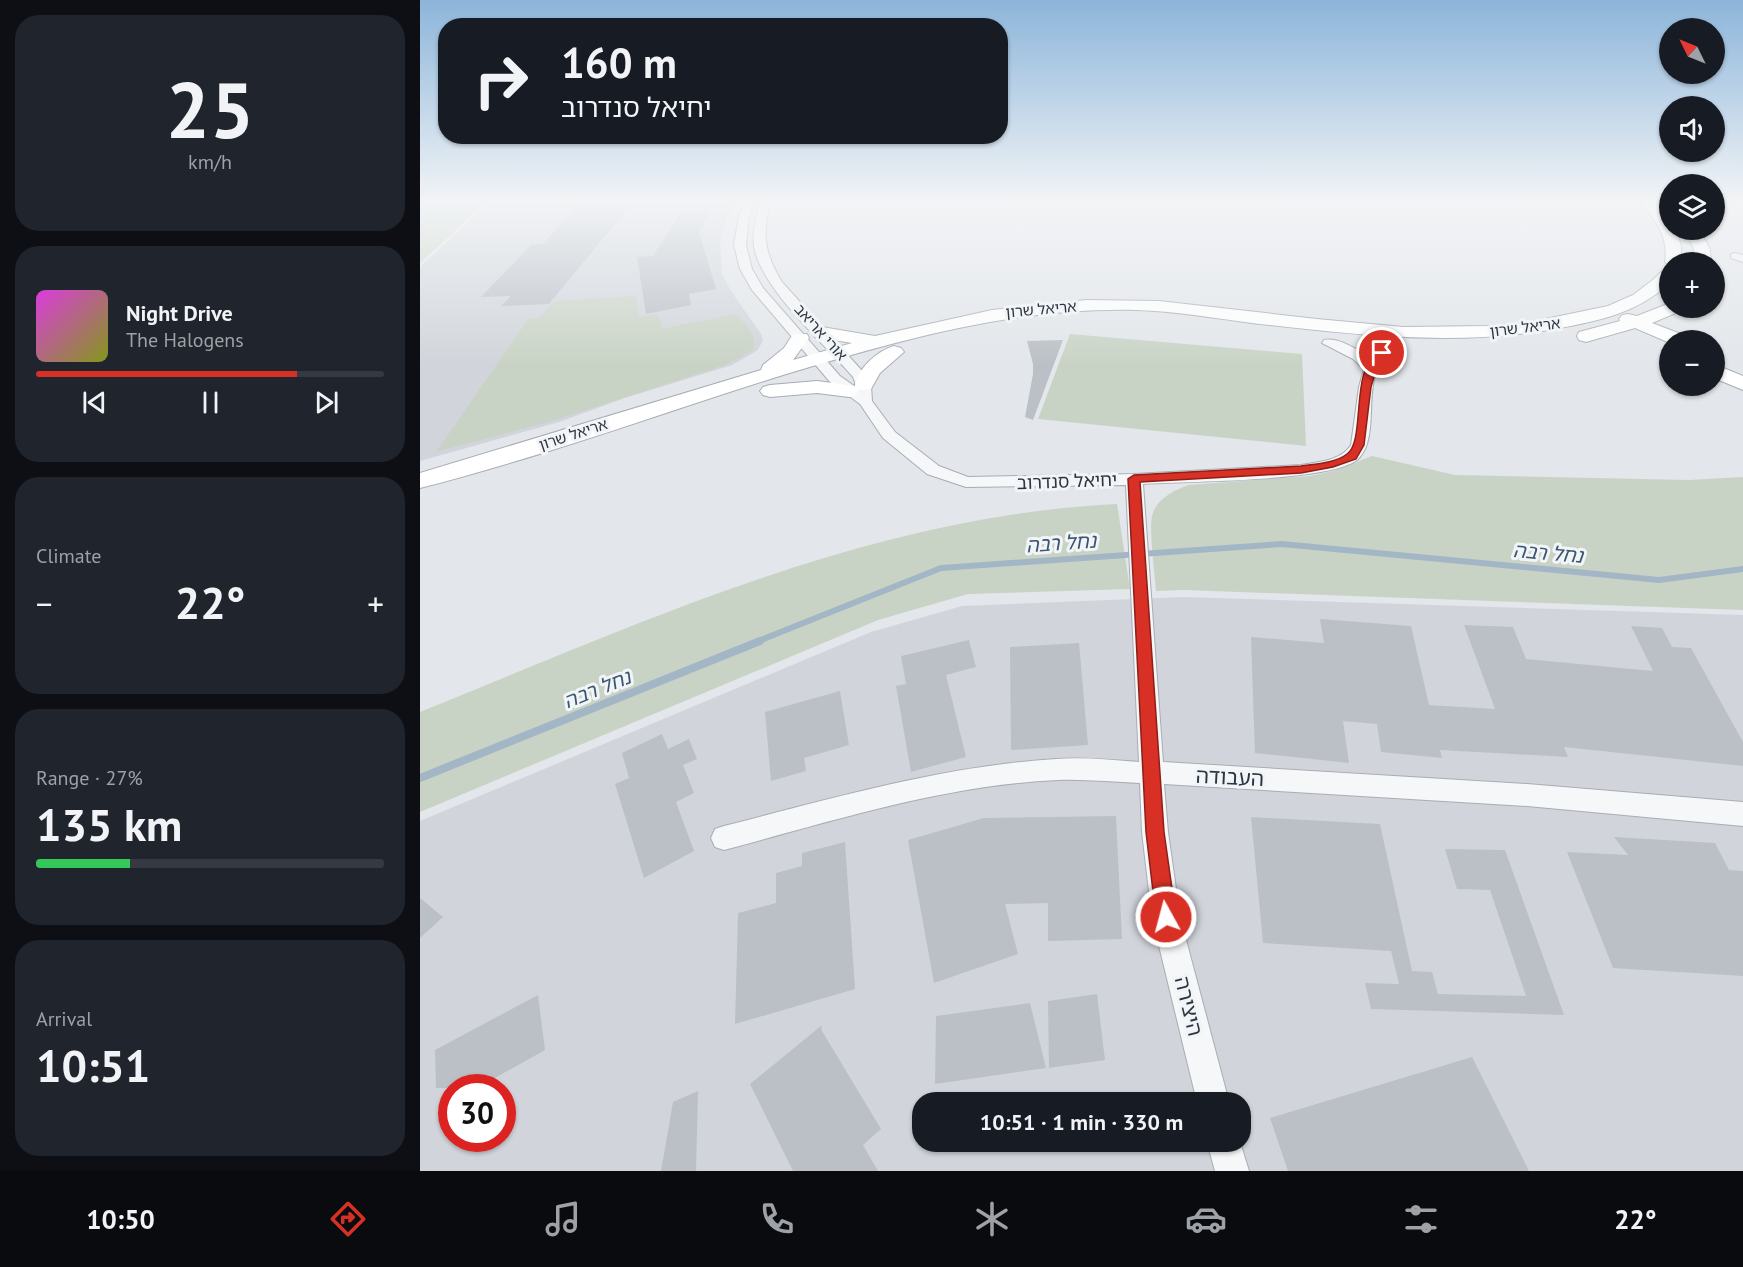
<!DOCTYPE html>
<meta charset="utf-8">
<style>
:root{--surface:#171b24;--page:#20242c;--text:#f1f3f6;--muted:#9ea1a6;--line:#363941;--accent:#d93025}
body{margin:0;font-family:"PT Sans","Noto Sans Hebrew",sans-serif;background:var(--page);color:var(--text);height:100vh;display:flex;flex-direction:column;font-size:22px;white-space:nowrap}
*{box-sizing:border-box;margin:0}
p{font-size:20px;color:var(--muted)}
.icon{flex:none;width:33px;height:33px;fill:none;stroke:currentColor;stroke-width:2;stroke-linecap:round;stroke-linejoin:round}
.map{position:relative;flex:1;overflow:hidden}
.details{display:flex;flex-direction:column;gap:15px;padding:15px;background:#0d0f14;width:420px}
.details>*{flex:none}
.guide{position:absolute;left:18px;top:18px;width:570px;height:126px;border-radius:24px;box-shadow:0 2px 4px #0004;background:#171b24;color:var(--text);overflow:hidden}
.needle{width:39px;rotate:313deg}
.fabs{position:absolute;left:1239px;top:18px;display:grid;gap:12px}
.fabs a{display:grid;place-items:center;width:66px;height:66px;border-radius:50%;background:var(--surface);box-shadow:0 2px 4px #0004;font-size:30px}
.speed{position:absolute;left:18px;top:1074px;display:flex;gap:12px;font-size:30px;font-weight:700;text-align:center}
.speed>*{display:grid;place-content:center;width:78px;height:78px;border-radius:50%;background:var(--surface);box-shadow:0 2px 4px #0004;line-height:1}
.speed .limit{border:9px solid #d22;background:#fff;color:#111}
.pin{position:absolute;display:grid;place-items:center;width:51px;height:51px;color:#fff;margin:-26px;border:3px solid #fff;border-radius:50%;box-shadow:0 2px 6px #0007}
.me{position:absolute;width:66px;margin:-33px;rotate:353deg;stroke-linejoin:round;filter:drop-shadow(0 0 4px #0008)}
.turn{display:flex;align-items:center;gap:21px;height:126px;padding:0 24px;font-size:27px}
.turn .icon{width:78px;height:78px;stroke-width:2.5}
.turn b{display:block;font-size:42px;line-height:51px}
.big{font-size:45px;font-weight:800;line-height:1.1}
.details .tile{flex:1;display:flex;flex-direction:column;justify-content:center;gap:9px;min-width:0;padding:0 21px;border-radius:24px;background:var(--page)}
.details .dial{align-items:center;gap:0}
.dial b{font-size:78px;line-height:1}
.song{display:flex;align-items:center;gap:18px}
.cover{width:72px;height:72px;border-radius:9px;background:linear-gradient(135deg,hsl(300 70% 55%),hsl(70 70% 35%))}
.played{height:6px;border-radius:3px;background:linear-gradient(90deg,var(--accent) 75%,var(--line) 75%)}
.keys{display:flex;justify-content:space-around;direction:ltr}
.heat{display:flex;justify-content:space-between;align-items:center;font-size:33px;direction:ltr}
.charge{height:9px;border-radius:4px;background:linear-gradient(90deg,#34c759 27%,var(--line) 0)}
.trip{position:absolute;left:492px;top:1092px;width:339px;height:60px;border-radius:24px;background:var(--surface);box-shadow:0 2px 4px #0004;font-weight:800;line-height:60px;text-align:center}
.tab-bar{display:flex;height:96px;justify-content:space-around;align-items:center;background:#090b0e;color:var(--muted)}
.tab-bar .icon{width:42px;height:42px}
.tab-bar .active{color:var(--accent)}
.tab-bar b{font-size:27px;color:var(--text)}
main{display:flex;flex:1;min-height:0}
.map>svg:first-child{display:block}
.built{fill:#d1d5db;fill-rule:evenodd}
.green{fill:#c9d3c5}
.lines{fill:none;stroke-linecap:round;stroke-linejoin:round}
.stream-far1{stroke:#a2b6c6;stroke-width:6}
.stream{stroke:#a2b6c6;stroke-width:8}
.building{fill:#bbc0c6}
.street-casing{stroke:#a8adb4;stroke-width:2}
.secondary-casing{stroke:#a8adb4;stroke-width:2}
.street{fill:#f5f7f8;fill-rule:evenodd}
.secondary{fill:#fff;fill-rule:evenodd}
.route{fill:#d93025;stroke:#8d1f18;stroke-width:1.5}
.labels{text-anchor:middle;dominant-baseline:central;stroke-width:6;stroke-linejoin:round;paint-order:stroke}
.far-street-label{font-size:15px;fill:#2c3540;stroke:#f2f5f7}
.street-label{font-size:18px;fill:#2c3540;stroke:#f2f5f7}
.water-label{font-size:20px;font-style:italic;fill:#3a5671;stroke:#f2f5f7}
.near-street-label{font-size:21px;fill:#2c3540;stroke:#f2f5f7}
</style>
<main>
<section class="details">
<div class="tile dial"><b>25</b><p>km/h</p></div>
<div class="tile">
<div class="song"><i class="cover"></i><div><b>Night Drive</b><p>The Halogens</p></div></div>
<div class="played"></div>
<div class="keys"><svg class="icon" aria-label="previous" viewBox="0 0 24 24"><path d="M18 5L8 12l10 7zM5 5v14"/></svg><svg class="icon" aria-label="pause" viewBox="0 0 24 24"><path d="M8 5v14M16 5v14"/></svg><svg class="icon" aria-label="next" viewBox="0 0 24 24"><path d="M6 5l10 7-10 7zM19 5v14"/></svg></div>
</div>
<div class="tile"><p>Climate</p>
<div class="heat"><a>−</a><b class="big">22°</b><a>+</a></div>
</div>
<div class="tile"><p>Range · 27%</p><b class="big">135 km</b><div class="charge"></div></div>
<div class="tile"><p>Arrival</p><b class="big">10:51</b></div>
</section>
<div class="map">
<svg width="1323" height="1171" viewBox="0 0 1323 1171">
<rect width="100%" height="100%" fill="#e3e6ea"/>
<path class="built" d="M71 201H314L300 237 302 274 311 291 341 334 343 340 338 350 312 365 205 398 139 422 0 461V267Z
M764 597 1323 615V1171H0V821L451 632 542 606ZM32 1088H82V1138H32ZM502 1102H820V1142H502Z"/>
<path class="green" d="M0 201H67L0 263Z
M216 296 219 317 238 314 242 329 316 314C326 326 338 334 333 350L305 365 132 421 16 452 109 318H118L135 301Z
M650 334 882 354 886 446 618 419Z
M952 456 1035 475 1269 480 1323 477V610L764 590 736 591C735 575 729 529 732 516 736 499 754 490 769 485L889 476 913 471Z
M697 504 710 589 548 594 458 620 0 812V712C225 621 451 516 697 504Z"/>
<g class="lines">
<path class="stream-far1" d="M336 642 521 568 862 544 1239 580 1323 569"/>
<path class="stream" d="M0 778 340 641"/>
</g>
<path class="building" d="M161 201H214L129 304 81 306 91 296 61 297 111 245 123 244Z
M290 212 279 232 296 289 269 294 271 305 226 314 217 257 233 256 260 213Z
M643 340 613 420 605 417 613 374V364L607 341Z
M900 619 991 626 1009 705 1075 709 1044 625 1093 627 1106 659 1233 671 1211 626 1242 628 1252 647 1271 648 1323 742V766L1144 747 1148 757 1020 750 1022 758 961 752 957 724 923 721 929 763 835 753 831 637 904 643Z
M549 640 556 667 526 675 546 757 491 772 476 686 486 684 481 656Z
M659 643 668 745 591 750 590 647Z
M420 691 429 745 384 758 386 771 351 781 345 712Z
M242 734 248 749 269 739 277 759 263 765 274 793 256 802 274 851 224 878 195 784 209 778 202 753Z
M696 816 702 939 628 941V903L585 904 598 954 514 983 488 840 564 818Z
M831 817 960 824 992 971 1012 972 1018 994 1106 996 1070 890 1037 889 1025 849 1085 850 1144 1015 951 1009 945 983 979 984 971 951 843 943Z
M1194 837 1295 843 1309 870 1323 871V976L1193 968 1147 852 1208 855Z
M425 842 435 989 315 1024 318 913 356 903V873L382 866V853Z
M0 898 23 917 0 938Z
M677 994 685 1060 629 1068 628 1001Z
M118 995 125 1050 57 1088H16L15 1050Z
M610 1003 626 1068 515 1084 516 1016Z
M401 1026 402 1031 461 1129 443 1145 458 1171H373L330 1084Z
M1052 1057 1109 1171H868L850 1118Z
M278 1091 276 1171H241L253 1102Z"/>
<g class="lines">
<g class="street-casing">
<path id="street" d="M325 201H335L329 216 326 245 332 269 343 288 420 376 437 388 433 377C405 344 342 290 334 247 332 232 336 216 341 201H351C341 233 345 255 362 282L444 373 451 385 452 401 475 432 519 466 548 477 714 474 881 465C898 462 921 461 931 445L939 387 944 369 933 359 902 343 904 340C918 337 939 350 950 358 957 351 965 343 977 346L979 349C974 355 966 355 961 363 946 386 955 419 947 444 946 448 941 457 937 460 908 482 765 481 723 484L743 762 1107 784 1323 802V826L1107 806 744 784 748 832 760 917 809 1102H777L732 917 722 832 720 783C693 782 665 779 638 780 524 785 413 821 304 850L295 847 291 838 295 829 304 826C414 798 523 766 636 759 663 757 692 760 719 762L706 485 546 487 507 474 463 438 440 404 410 382 332 290 320 269 314 245 319 216Z
M1315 253 1323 255V262L1311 258V254Z
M787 1142H820L829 1171H795Z"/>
</g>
<g class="secondary-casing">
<path id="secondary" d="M1220 201H1235L1250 219V230H1256L1261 246V262H1250V266L1245 262C1249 236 1235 220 1220 201Z
M1265 230H1279L1290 249 1291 262H1275L1274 249Z
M1250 267V283L1246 286C1216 313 1178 321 1140 328 1037 347 935 335 832 323 793 318 755 311 716 310 595 307 479 340 363 375 242 413 122 457 0 488V473L341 370 343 365 364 348 373 334H387L389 338 373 360 432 343 395 337 393 333 395 329 402 327 455 336 572 310 667 300 739 301 897 319 983 327 1069 326 1111 322 1188 306 1213 295 1234 279 1244 269Z
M1250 303V308H1261L1258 312 1232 323 1266 336 1268 340H1250V343L1215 328 1166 342 1159 340 1157 336 1159 332 1200 321 1199 319 1202 315 1208 314 1217 316Z
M474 346 481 348 484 352 460 373 451 389 438 390 436 395 429 397 397 393 350 397 343 395 340 391 343 387 350 385 397 381 435 386C437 369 457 351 474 346Z
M1294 364 1323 376V390L1294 378Z"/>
</g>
<use href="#street" class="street"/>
<use href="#secondary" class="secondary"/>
</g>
<linearGradient id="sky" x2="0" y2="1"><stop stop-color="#8cb5da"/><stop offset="0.55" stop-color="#f2f4f6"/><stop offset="1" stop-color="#f2f4f6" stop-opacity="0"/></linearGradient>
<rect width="1323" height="365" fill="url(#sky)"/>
<path class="route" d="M962 350 967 353 958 363 951 387 944 445 936 459 913 467 881 473 720 482 744 832 756 917 753 924 746 927 739 924 736 917 726 832 708 479 714 475 881 466C895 464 916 463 927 454 947 440 928 364 962 350Z"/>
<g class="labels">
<g class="far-street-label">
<text transform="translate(621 309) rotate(-5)">אריאל שרון</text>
<text transform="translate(1105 327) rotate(-7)">אריאל שרון</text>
<text transform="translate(401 332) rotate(48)">אורי אריאב</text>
<text transform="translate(153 434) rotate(-18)">אריאל שרון</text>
</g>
<g class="street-label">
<text transform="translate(647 481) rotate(-2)">יחיאל סנדרוב</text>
</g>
<g class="water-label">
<text transform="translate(641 543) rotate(-4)">נחל רבה</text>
<text transform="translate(1128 553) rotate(5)">נחל רבה</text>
<text transform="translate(177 689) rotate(-22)">נחל רבה</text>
</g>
<g class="near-street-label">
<text transform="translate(810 777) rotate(3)">העבודה</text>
<text transform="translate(769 1006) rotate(76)">היצירה</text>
</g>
</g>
</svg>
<div class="fabs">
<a><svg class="needle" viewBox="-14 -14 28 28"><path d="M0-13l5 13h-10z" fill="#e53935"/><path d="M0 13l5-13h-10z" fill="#9ea1a6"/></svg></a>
<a><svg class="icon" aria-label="sound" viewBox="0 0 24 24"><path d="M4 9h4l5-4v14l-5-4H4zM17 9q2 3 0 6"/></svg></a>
<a><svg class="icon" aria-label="layers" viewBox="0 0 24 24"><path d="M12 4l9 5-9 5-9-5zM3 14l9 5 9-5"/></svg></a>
<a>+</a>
<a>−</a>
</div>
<div class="speed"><div class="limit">30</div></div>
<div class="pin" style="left:962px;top:353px;background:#d93025"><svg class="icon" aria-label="arrive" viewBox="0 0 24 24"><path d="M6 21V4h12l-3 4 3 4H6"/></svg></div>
<svg class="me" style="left:746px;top:917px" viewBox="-20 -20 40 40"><circle r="17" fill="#d93025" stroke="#fff" stroke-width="3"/><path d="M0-11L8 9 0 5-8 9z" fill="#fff"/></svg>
<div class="trip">10:51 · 1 min · 330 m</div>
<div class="guide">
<div class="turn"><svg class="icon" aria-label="right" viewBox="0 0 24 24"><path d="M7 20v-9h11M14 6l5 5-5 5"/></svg><div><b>160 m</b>יחיאל סנדרוב</div></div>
</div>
</div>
</main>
<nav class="tab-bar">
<b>10:50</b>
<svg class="icon active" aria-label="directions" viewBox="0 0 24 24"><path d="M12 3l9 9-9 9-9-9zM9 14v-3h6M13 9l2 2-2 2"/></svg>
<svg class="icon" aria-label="music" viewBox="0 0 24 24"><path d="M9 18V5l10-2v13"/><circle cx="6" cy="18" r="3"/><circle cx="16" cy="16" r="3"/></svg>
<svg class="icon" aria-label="phone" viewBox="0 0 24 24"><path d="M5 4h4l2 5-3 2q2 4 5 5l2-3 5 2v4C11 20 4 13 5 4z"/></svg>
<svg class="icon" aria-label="climate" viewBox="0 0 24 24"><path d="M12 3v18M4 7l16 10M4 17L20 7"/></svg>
<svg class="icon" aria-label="car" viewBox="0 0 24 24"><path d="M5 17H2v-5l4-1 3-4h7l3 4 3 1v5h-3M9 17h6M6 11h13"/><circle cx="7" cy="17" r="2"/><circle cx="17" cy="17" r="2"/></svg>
<svg class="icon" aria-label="filters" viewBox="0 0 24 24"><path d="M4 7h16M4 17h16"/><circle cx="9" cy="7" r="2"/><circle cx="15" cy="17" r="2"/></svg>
<b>22°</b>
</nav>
